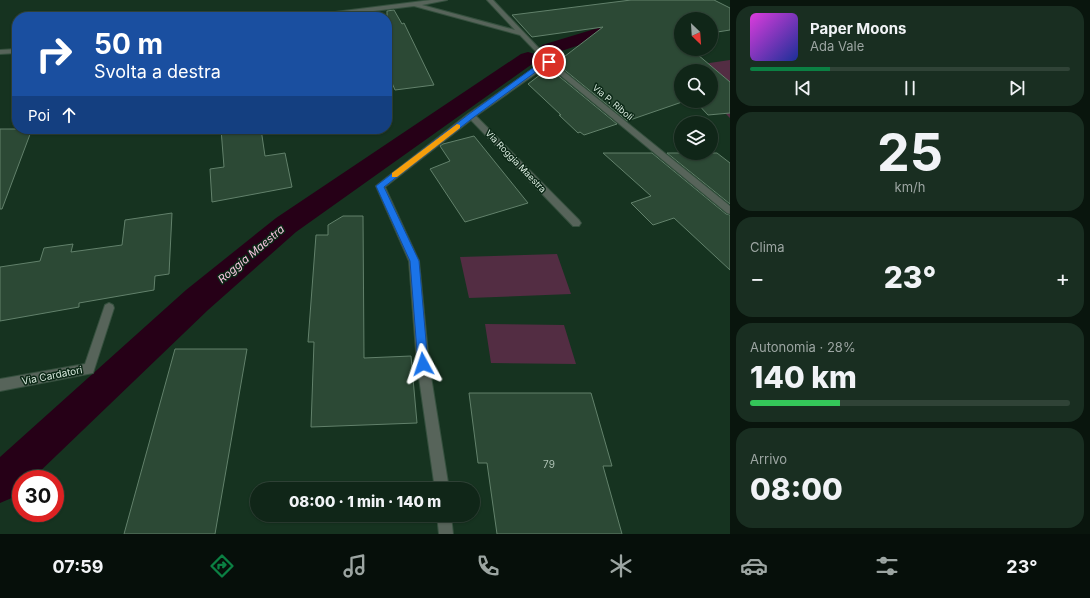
<!DOCTYPE html>
<html lang="it">
<meta charset="utf-8">
<style>
:root{--surface:#102618;--page:#192e21;--text:#f1f3f6;--muted:#9ca5a2;--line:#304337;--accent:#0b8043}
body{margin:0;font-family:Inter,sans-serif;background:var(--page);color:var(--text);height:100vh;display:flex;flex-direction:column;font-size:15px;white-space:nowrap}
*{box-sizing:border-box;margin:0}
p{font-size:13px;color:var(--muted)}
.icon{flex:none;width:22px;height:22px;fill:none;stroke:currentColor;stroke-width:2;stroke-linecap:round;stroke-linejoin:round}
.map{position:relative;flex:1;overflow:hidden}
.side{display:flex;flex-direction:column;gap:6px;padding:6px;background:#09150d;width:360px}
.side>*{flex:none}
.guide{position:absolute;left:12px;top:12px;width:380px;height:122px;border-radius:16px;box-shadow:0 1px 3px #0004,0 0 0 1px var(--line);background:#1a4fa0;color:#fff;overflow:hidden}
.needle{width:26px;rotate:155deg}
.buttons{position:absolute;left:674px;top:12px;display:grid;gap:8px}
.buttons a{display:grid;place-items:center;width:44px;height:44px;border-radius:50%;background:var(--surface);box-shadow:0 1px 3px #0004,0 0 0 1px var(--line);font-size:20px}
.speed{position:absolute;left:12px;top:470px;display:flex;gap:8px;font-size:20px;font-weight:700;text-align:center}
.speed>*{display:grid;place-content:center;width:52px;height:52px;border-radius:50%;background:var(--surface);box-shadow:0 1px 3px #0004,0 0 0 1px var(--line);line-height:1}
.speed .limit{border:6px solid #d22;background:#fff;color:#111}
.pin{position:absolute;display:grid;place-items:center;width:34px;height:34px;color:#fff;margin:-17px;border:2px solid #fff;border-radius:50%;box-shadow:0 1px 4px #0007}
.me{position:absolute;width:44px;margin:-22px;rotate:355deg;stroke-linejoin:round;filter:drop-shadow(0 0 3px #0008)}
.turn{display:flex;align-items:center;gap:14px;height:84px;padding:0 16px;font-size:18px}
.turn .icon{width:52px;height:52px;stroke-width:2.5}
.turn b{display:block;font-size:28px;line-height:34px}
.then{display:flex;align-items:center;height:38px;padding:0 16px;background:#0003;gap:8px;font-size:15px}
.big{font-size:30px;font-weight:800;line-height:1.1}
.side .tile{flex:1;display:flex;flex-direction:column;justify-content:center;gap:6px;min-width:0;padding:0 14px;border-radius:16px;background:var(--page)}
.side .dial{align-items:center;gap:0}
.dial b{font-size:52px;line-height:1}
.song{display:flex;align-items:center;gap:12px}
.cover{width:48px;height:48px;border-radius:6px;background:linear-gradient(135deg,hsl(300 70% 55%),hsl(230 70% 35%))}
.played{height:4px;border-radius:2px;background:linear-gradient(90deg,var(--accent) 25%,var(--line) 25%)}
.keys{display:flex;justify-content:space-around;direction:ltr}
.heat{display:flex;justify-content:space-between;align-items:center;font-size:22px;direction:ltr}
.charge{height:6px;border-radius:3px;background:linear-gradient(90deg,#34c759 28%,var(--line) 0)}
.trip{position:absolute;left:250px;top:482px;width:230px;height:40px;border-radius:20px;background:var(--surface);box-shadow:0 1px 3px #0004,0 0 0 1px var(--line);font-weight:800;line-height:40px;text-align:center}
.menu{display:flex;height:64px;justify-content:space-around;align-items:center;background:#060f0a;color:var(--muted)}
.menu .icon{width:28px;height:28px}
.menu .selected{color:var(--accent)}
.menu b{font-size:18px;color:var(--text)}
main{display:flex;flex:1;min-height:0}
.map>svg:first-child{display:block}
.green{fill:#532d43}
.lines{fill:none;stroke-linecap:round;stroke-linejoin:round}
.canal{fill:#260017;fill-rule:evenodd}
.building{fill:#2c4935;stroke:#62816b}
.minor-casing{stroke:#35503e;stroke-width:2}
.minor{fill:#57645a;fill-rule:evenodd}
.route{fill:#1a73e8;stroke:#114b97}
.slow{fill:#f59e0b}
.labels{text-anchor:middle;dominant-baseline:central;stroke-width:3;stroke-linejoin:round;paint-order:stroke}
.far-street-label{font-size:9px;fill:#d9eade;stroke:#0b2816}
.street-label{font-size:10px;fill:#d9eade;stroke:#0b2816}
.near-number-label{font-size:10px;fill:#aec2b4}
.water-label{font-size:11px;font-style:italic;fill:#f7c5df;stroke:#0b2816}
</style>
<main>
<div class="map">
<svg width="730" height="534" viewBox="0 0 730 534">
<rect width="100%" height="100%" fill="#163320"/>
<path class="green" d="M730 60V118L711 99V71H681L675 68Z
M557 254 571 294 469 298 460 257Z
M485 324 564 325 576 364 491 363Z"/>
<g class="lines">
<path class="canal" d="M598 28 604 29 607 33 604 37 549 55 542 53 540 49 542 45Z
M528 52 535 54 538 58 535 62 296 232 208 310 32 479H21V490L14 497 0 503V457L186 290 276 218 521 54Z"/>
</g>
<path class="building" d="M631 0H714L730 8V30L711 33V19H681V37L678 38 681 40V49H691L730 82V113L708 115 695 101H711V71H681V101H685L627 121 556 63 603 27 532 37 512 15Z
M394 10 402 24 404 23 434 85 395 90 387 71V11Z
M549 68 617 124 584 135 580 132 578 133 559 115H561L528 84Z
M0 129H32L2 209H0Z
M221 129H261L265 156 285 153 292 187 212 202 210 169 224 167Z
M474 136 528 203 465 222 430 169 450 161 440 146 443 144Z
M603 153H652L726 214 730 215V270L674 218 653 225 631 203 651 196Z
M667 153H717L730 163V204Z
M172 213 169 274 155 276 154 290 79 303V307L0 321V267L40 261 44 248 73 244 71 252 122 245 125 220Z
M343 216H363L364 358 411 356 417 423 311 427 314 342H308L316 235H328V225Z
M175 349H247L215 534H124Z
M469 393H591L612 466H603L622 534H497L487 463H478Z"/>
<g class="lines">
<g class="minor-casing">
<path id="minor" d="M431 0H447L422 5 515 30 487 0H493L551 61 730 206V214L727 213 548 65 476 116 579 220 581 223 579 226H573L471 120 385 187 419 261 429 364 449 489H435L417 364 409 261 376 186 468 114 537 66 545 61 520 35 414 6 325 17H308L311 15Z
M17 49V53L0 54V50Z
M109 303 113 305 114 308 93 373 0 391V379L85 364 104 308 105 305Z
M437 515H451L453 534H439Z"/>
</g>
<use href="#minor" class="minor"/>
</g>
<path class="route" d="M549 61 552 62V64L541 68 474 117 384 187 419 261 428 364 427 368 423 369 419 368 418 364 410 261 376 186 469 114 537 65Z"/>
<path class="slow" d="M457 124 460 125V128L397 177H392V173Z"/>
<g class="labels">
<g class="far-street-label">
<text transform="translate(613 102) rotate(40)">Via P. Riboli</text>
<text transform="translate(516 161) rotate(46)">Via Roggia Maestra</text>
</g>
<g class="street-label">
<text transform="translate(52 375) rotate(-11)">Via Cardatori</text>
</g>
<g class="near-number-label">
<text x="549" y="464">79</text>
</g>
<g class="water-label">
<text transform="translate(251 254) rotate(-40)">Roggia Maestra</text>
</g>
</g>
</svg>
<div class="buttons">
<a><svg class="needle" viewBox="-14 -14 28 28"><path d="M0-13l5 13h-10z" fill="#e53935"/><path d="M0 13l5-13h-10z" fill="#9ca5a2"/></svg></a>
<a><svg class="icon" aria-label="search" viewBox="0 0 24 24"><circle cx="10" cy="10" r="6"/><path d="M15 15l6 6"/></svg></a>
<a><svg class="icon" aria-label="layers" viewBox="0 0 24 24"><path d="M12 4l9 5-9 5-9-5zM3 14l9 5 9-5"/></svg></a>
</div>
<div class="speed"><div class="limit">30</div></div>
<div class="pin" style="left:549px;top:62px;background:#d93025"><svg class="icon" aria-label="arrive" viewBox="0 0 24 24"><path d="M6 21V4h12l-3 4 3 4H6"/></svg></div>
<svg class="me" style="left:423px;top:364px" viewBox="-20 -20 40 40"><path d="M0-17L14 15 0 8-14 15z" fill="#1a73e8" stroke="#fff" stroke-width="4"/></svg>
<div class="trip">08:00 · 1 min · 140 m</div>
<div class="guide">
<div class="turn"><svg class="icon" aria-label="right" viewBox="0 0 24 24"><path d="M7 20v-9h11M14 6l5 5-5 5"/></svg><div><b>50 m</b>Svolta a destra</div></div>
<div class="then">Poi<svg class="icon" aria-label="ahead" viewBox="0 0 24 24"><path d="M12 20V5M6 11l6-6 6 6"/></svg></div>
</div>
</div>
<section class="side">
<div class="tile">
<div class="song"><i class="cover"></i><div><b>Paper Moons</b><p>Ada Vale</p></div></div>
<div class="played"></div>
<div class="keys"><svg class="icon" aria-label="previous" viewBox="0 0 24 24"><path d="M18 5L8 12l10 7zM5 5v14"/></svg><svg class="icon" aria-label="pause" viewBox="0 0 24 24"><path d="M8 5v14M16 5v14"/></svg><svg class="icon" aria-label="next" viewBox="0 0 24 24"><path d="M6 5l10 7-10 7zM19 5v14"/></svg></div>
</div>
<div class="tile dial"><b>25</b><p>km/h</p></div>
<div class="tile"><p>Clima</p>
<div class="heat"><a>−</a><b class="big">23°</b><a>+</a></div>
</div>
<div class="tile"><p>Autonomia · 28%</p><b class="big">140 km</b><div class="charge"></div></div>
<div class="tile"><p>Arrivo</p><b class="big">08:00</b></div>
</section>
</main>
<nav class="menu">
<b>07:59</b>
<svg class="icon selected" aria-label="directions" viewBox="0 0 24 24"><path d="M12 3l9 9-9 9-9-9zM9 14v-3h6M13 9l2 2-2 2"/></svg>
<svg class="icon" aria-label="music" viewBox="0 0 24 24"><path d="M9 18V5l10-2v13"/><circle cx="6" cy="18" r="3"/><circle cx="16" cy="16" r="3"/></svg>
<svg class="icon" aria-label="phone" viewBox="0 0 24 24"><path d="M5 4h4l2 5-3 2q2 4 5 5l2-3 5 2v4C11 20 4 13 5 4z"/></svg>
<svg class="icon" aria-label="climate" viewBox="0 0 24 24"><path d="M12 3v18M4 7l16 10M4 17L20 7"/></svg>
<svg class="icon" aria-label="car" viewBox="0 0 24 24"><path d="M5 17H2v-5l4-1 3-4h7l3 4 3 1v5h-3M9 17h6M6 11h13"/><circle cx="7" cy="17" r="2"/><circle cx="17" cy="17" r="2"/></svg>
<svg class="icon" aria-label="filters" viewBox="0 0 24 24"><path d="M4 7h16M4 17h16"/><circle cx="9" cy="7" r="2"/><circle cx="15" cy="17" r="2"/></svg>
<b>23°</b>
</nav>
